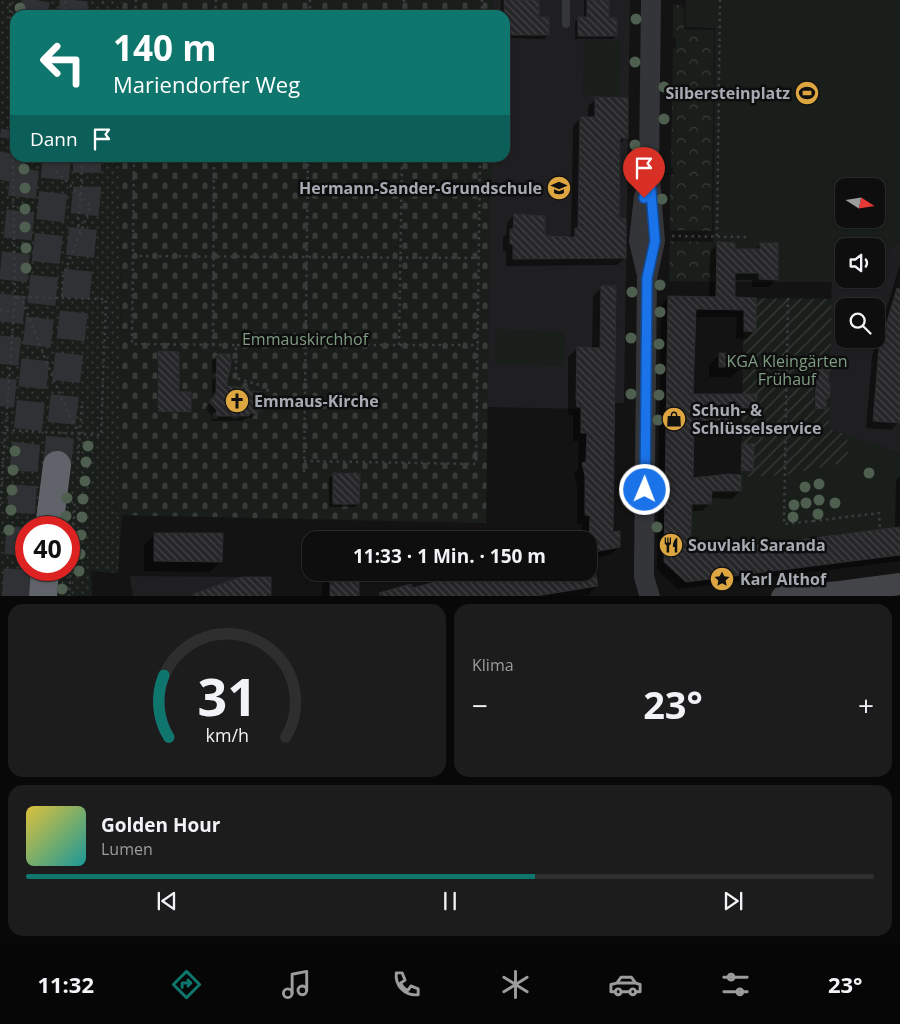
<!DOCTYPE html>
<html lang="de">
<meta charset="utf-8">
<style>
:root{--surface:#0e0e0f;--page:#1c1c1d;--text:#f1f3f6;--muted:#9b9c9e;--line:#2e2e2f;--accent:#0f766e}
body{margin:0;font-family:"Open Sans",sans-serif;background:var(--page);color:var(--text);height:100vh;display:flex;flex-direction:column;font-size:19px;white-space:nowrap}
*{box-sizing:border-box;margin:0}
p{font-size:16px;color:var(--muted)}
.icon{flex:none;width:28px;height:28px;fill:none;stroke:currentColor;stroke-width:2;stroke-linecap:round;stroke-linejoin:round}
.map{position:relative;height:596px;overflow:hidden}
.details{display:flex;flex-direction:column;gap:8px;padding:8px;background:#080808;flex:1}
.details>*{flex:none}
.hud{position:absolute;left:10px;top:10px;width:500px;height:152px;border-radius:15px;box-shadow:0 1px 4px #0004,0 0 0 1px var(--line);background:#0f766e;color:#fff;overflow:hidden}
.needle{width:32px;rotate:102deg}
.controls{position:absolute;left:835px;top:178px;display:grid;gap:10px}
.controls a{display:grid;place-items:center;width:50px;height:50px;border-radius:10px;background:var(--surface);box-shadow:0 1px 4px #0004,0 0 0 1px var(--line);font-size:25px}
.speed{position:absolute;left:15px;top:516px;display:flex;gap:10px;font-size:25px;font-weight:700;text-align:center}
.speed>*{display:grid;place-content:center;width:65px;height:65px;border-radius:50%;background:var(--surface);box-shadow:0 1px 4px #0004,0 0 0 1px var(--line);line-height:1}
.speed .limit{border:8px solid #d22;background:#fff;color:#111}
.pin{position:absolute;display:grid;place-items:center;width:42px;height:42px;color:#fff;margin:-51px -21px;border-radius:50% 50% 50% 0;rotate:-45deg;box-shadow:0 0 5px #0007}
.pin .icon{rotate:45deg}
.me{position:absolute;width:55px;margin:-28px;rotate:1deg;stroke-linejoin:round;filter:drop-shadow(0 0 4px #0008)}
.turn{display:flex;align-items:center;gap:18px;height:105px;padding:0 20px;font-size:22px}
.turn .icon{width:65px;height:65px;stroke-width:2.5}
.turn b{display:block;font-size:35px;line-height:42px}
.then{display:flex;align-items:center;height:48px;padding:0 20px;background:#0003;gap:10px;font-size:19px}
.big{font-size:38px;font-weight:700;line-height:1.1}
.details .tile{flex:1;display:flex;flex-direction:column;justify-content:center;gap:8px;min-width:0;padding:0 18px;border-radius:15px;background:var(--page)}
.details .dial{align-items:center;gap:0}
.dial svg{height:130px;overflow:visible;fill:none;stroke:var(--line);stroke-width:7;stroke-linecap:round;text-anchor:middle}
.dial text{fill:var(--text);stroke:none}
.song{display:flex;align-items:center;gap:15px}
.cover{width:60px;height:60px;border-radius:8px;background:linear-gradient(135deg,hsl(50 70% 55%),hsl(180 70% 35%))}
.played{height:5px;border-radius:2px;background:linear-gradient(90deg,var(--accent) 60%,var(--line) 60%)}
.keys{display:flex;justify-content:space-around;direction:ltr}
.heat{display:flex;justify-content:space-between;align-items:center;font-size:28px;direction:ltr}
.details .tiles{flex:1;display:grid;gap:8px;grid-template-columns:1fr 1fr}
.tile:last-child{grid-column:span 2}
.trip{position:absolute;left:302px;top:531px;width:295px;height:50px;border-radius:15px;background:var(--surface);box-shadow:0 1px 4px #0004,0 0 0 1px var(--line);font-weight:700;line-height:50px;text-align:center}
.menu{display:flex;height:80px;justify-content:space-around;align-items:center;background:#060606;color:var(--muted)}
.menu .icon{width:35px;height:35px}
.menu .selected{color:var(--accent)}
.menu b{font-size:22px;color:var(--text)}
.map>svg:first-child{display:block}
.built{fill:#1f1f21;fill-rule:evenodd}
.grass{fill:#191e1a;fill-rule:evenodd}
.forest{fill:url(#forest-crowns)}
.cemetery{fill:url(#cemetery-stones)}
.park{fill:url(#park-dots)}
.garden{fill:url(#garden-furrows)}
.shadow{fill:#0007}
.building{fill:url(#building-back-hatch);stroke:#2d2d30}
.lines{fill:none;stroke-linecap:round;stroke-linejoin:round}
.motorway-tunnel{stroke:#303134;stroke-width:28;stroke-dasharray:28 14;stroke-linecap:butt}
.path{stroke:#3a3c3f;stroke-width:2.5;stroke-dasharray:2.5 4;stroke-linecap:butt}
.service{stroke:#343538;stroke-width:8}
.tertiary{stroke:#343538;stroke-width:20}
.secondary{stroke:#424448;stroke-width:22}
.motorway{stroke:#606369;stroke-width:28}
.tree{fill:#4e5e4f}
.route-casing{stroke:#114b97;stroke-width:12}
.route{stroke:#1a73e8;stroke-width:9}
.labels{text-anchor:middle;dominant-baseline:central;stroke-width:5;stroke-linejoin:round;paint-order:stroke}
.poi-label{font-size:16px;font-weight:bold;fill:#a6aab3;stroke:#0e0e0f;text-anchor:start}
.park-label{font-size:16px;fill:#7e9c80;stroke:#0e0e0f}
</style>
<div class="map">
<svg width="900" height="597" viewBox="0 0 900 597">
<defs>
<pattern id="forest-crowns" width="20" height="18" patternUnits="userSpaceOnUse" patternTransform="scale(1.25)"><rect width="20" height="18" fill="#191e1a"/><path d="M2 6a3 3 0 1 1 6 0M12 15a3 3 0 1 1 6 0" fill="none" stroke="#373c39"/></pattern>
<pattern id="cemetery-stones" width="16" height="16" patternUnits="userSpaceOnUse" patternTransform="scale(1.25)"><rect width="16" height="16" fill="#191e1a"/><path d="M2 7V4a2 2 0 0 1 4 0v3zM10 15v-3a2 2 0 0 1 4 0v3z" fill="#373c39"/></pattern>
<pattern id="park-dots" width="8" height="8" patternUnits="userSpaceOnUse" patternTransform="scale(1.25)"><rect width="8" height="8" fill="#191e1a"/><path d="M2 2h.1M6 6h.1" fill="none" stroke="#373c39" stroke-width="1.8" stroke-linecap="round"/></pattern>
<pattern id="garden-furrows" width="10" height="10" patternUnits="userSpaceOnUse" patternTransform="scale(1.25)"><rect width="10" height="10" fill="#191e1a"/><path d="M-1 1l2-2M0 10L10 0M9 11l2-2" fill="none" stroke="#373c39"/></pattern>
<pattern id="building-back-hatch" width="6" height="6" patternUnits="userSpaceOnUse" patternTransform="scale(1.25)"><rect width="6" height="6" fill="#262628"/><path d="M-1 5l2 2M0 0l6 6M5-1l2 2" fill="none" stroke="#424345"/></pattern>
</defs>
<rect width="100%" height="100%" fill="#131314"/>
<path class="built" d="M493 0H630L624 403H615L584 409 487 407 491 158H505V15H493Z
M900 243V453L829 430 832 267 844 266V279H876V257ZM844 306H876V339H844Z
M130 576 242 577 236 596 133 597Z"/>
<path class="grass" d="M686 0H900V243L876 257V246H844V266L832 267V282H713L715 28 685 27ZM844 186H876V219H844Z
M584 40 620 41 619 96 583 95Z
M496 329 565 332 564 366 495 364Z
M847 435 900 453V527L690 551 692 504H711L712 491H741V477L785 475 847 462Z"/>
<path class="forest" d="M673 5H681V8H684V30H714L712 231 670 230V175H673V167H671L673 48 676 47V38L673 37Z
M670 241 713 242V282L669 281Z"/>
<path class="cemetery" d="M122 0H493V15H122Z
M121 158H491L486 523 116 515 120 456Z"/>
<path class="park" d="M0 0H122V15H15V158H121L120 456 116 514 122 515 118 573 91 571 92 596H53L55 570H69V528H26V570H34L32 596H0Z"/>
<path class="garden" d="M744 298 832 299 829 429 847 435 848 462 785 475 741 477Z"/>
<path class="shadow" d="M501 0H537V18L548 35 544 39 505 38V15H501Z
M584 0H608V19L616 35 613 39H575V22L579 18H584Z
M596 99 626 137 619 145 617 220 625 258 617 265 506 266V251H503V238L506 234 507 223 514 215 544 237 567 238 571 234 573 126 581 118H588V106Z
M717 244 734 250 754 251 760 244 777 279 769 287H752V280H734L733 299H754V331L746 339 736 338 737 317H695L692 395 756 408 748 415H728L727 420 720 428H693L692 480 740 491 732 499 710 498V503L702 511H690L688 552 703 553 895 529 896 480 900 476V561L678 589 657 570 661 305 669 297 709 298 710 252Z
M900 264 899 422 891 430 866 428 872 356Z
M601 288 612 533 619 547 610 555 592 559 597 586 588 595 577 597H382L433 584 439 578 465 579 491 574V572H589V540H581L582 524H577V486L574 473 578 469 579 441H573V415H569L568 408V357L577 349H592L593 296Z
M159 353 178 393 190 411 188 413H157V354Z
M720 354 742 367 731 377H709V365Z
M218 355 224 387 261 409 252 418H245L242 421H212L211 415 205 408 212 400V360Z
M818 359 827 384 828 395 825 396V408L824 410H814L816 360Z
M743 445 752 471 750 472H740L741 447Z
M333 475 358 503 355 507H329V478Z
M155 534 221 561 210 572 144 571V545Z
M330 576 358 597H322V585Z"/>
<path class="building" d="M504 0H539V17H549V35H505Z
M587 0H609V18H617V36H578V17H587Z
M595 97 628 98V138H620L619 218 626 219V258L513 259V244H510V229H513L514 214 545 216V236L575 237V228H578L580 117H595Z
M717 242 735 243V249H760V243H778V280L759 279V273H735V297L756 298V332L744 331V310L696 309 693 394H757V408H729V421L694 420 693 478 728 474 741 475V491H712L711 504H692L690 551 703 552 740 547 900 527V555L686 582 664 562 668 296 716 297Z
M601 286H616L613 532 620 531V547L589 553 590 516 585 515V476L582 463 586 462 587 433H581V407H577L576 399 577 347 600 348Z
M897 288 900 289V423L873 421 879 348Z
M158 351 179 352V392H191V412H158Z
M719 353 743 354V367H719Z
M217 354H230L231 363 226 386 249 388V391L262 392V410H258V414L250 413 249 416H217L216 409 209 402 216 394Z
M817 358H829L828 382 830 383V395H826V409H815Z
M742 444H754L753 471H741Z
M333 473 360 474 359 504H333Z
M154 533H223L222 562 154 561Z
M595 570 598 586 530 597H380L379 593 411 584 413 588 439 581V577L465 573 466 577 494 572H589V571Z
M330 575H359V597H330Z
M242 577H271V597H194L193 594Z"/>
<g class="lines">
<path class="motorway-tunnel" d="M33 15 36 0
M72 15 74 0
M7 181 15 131
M0 406 26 158
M57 465 87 192V158
M16 597 24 465 57 158"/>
<path class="path" d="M103 4V0
M65 10V0
M34 15 38 11 65 10 69 15
M135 15 136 0
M215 15 216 0
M310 15V0
M404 15V0
M482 15V0
M134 158 132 344 236 345V378L267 387 270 403 305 404 367 402
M56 171 91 206 63 276 62 297
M80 233 78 222 81 196 82 158
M672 236 748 237
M717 236 720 0
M133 256 479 258
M17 298 22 300 55 383 73 424 79 432
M788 298 784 524 813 521V524
M0 310 14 312
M213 345 214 158
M237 345H478
M399 345 402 158
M6 430 101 435 106 299 15 297
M78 460 82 404
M304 461 476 464 480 158
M304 472 308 158
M0 506 15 297 10 0
M813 521 879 513 880 529
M745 578V582
M69 597 75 500"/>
<path class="service" d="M566 24V0"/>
<path class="tertiary" d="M644 196 639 241 646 271
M650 597 644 577V567L647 278 655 241 649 167 651 0"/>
<path class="secondary" d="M782 597 840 592 900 584"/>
<path class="motorway" d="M49 528 57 465
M43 597 45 570"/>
</g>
<g class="tree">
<circle cx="20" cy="8" r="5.5"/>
<circle cx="636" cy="19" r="5.5"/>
<circle cx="635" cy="62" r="5.5"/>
<circle cx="664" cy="87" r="5.5"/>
<circle cx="664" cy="119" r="5.5"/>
<circle cx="635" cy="145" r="5.5"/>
<circle cx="24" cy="169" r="5.5"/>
<circle cx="25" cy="188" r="5.5"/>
<circle cx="662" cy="199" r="5.5"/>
<circle cx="25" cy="209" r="5.5"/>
<circle cx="25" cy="227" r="5.5"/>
<circle cx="26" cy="248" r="5.5"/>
<circle cx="26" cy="268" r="5.5"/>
<circle cx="660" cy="285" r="5.5"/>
<circle cx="632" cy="292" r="5.5"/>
<circle cx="660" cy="312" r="5.5"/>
<circle cx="631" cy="338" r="5.5"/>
<circle cx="659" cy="344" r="5.5"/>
<circle cx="660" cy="369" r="5.5"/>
<circle cx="631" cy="394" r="5.5"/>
<circle cx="659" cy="395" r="5.5"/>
<circle cx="658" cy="420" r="5.5"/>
<circle cx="88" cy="446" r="5.5"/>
<circle cx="15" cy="451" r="5.5"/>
<circle cx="86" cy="462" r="5.5"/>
<circle cx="13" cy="470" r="5.5"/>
<circle cx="869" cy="473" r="5.5"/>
<circle cx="85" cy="481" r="5.5"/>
<circle cx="630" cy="482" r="5.5"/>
<circle cx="819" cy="484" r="5.5"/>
<circle cx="805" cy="487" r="5.5"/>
<circle cx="12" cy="490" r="5.5"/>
<circle cx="658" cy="490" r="5.5"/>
<circle cx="67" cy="498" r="5.5"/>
<circle cx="83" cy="499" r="5.5"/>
<circle cx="819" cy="500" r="5.5"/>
<circle cx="630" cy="501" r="5.5"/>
<circle cx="806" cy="503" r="5.5"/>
<circle cx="835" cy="503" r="5.5"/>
<circle cx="794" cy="505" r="5.5"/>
<circle cx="11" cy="510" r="5.5"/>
<circle cx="818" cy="514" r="5.5"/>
<circle cx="66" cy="516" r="5.5"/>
<circle cx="82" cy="517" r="5.5"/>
<circle cx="793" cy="517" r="5.5"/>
<circle cx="657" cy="527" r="5.5"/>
<circle cx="9" cy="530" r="5.5"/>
<circle cx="81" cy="535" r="5.5"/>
<circle cx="80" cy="554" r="5.5"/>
<circle cx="79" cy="571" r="5.5"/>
<circle cx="62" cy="589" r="5.5"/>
</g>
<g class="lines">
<g class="route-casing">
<path id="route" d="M644 198 649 167 655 241 647 278 645 490"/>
</g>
<use href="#route" class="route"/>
</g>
<defs>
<g id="stadium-disc" transform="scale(1.25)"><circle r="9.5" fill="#dda641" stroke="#0e0e0f"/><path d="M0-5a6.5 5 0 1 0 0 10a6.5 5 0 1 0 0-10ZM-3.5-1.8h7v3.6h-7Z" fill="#111"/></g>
<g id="school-disc" transform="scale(1.25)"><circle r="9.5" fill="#dda641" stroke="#0e0e0f"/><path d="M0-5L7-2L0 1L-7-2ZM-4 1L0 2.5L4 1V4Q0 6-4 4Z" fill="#111"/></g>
<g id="church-disc" transform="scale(1.25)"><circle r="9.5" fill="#dda641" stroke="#0e0e0f"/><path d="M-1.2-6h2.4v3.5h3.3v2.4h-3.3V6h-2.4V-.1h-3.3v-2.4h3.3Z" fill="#111"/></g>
<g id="shop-disc" transform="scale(1.25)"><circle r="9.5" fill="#dda641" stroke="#0e0e0f"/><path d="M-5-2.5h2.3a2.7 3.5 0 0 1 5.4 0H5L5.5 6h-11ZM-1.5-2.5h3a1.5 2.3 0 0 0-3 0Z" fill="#111"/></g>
<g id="restaurant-disc" transform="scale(1.25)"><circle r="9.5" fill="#dda641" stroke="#0e0e0f"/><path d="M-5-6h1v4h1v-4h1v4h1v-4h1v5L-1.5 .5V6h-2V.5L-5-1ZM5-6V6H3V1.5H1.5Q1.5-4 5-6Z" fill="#111"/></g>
<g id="sight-disc" transform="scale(1.25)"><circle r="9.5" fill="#dda641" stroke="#0e0e0f"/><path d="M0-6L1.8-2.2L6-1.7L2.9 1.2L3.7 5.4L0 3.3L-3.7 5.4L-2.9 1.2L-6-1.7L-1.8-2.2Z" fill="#111"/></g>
</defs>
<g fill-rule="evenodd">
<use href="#stadium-disc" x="807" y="93"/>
<use href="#school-disc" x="559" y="188"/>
<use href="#church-disc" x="237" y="401"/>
<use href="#shop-disc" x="674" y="419"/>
<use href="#restaurant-disc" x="671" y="545"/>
<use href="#sight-disc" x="722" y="579"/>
</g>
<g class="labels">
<g class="poi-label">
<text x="790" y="93" text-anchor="end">Silbersteinplatz</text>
<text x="542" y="188" text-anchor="end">Hermann-Sander-Grundschule</text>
<text x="254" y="401">Emmaus-Kirche</text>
<text x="692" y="410">Schuh- &amp;<tspan x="692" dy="18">Schlüsselservice</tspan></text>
<text x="688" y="545">Souvlaki Saranda</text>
<text x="740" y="579">Karl Althof</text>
</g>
<g class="park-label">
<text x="305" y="339">Emmauskirchhof</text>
<text x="787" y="361">KGA Kleingärten<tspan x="787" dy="18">Frühauf</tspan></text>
</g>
</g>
</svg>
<div class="controls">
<a><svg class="needle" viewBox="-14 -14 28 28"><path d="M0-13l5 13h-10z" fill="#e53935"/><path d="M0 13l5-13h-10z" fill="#9b9c9e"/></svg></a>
<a><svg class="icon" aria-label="sound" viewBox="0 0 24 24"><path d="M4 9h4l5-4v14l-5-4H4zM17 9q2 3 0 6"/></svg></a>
<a><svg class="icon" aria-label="search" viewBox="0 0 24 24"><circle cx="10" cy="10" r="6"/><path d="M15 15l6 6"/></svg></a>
</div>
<div class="speed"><div class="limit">40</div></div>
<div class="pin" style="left:644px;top:198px;background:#d93025"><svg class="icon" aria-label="arrive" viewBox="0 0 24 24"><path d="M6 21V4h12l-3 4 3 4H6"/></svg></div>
<svg class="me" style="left:645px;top:490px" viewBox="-20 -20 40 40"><circle r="17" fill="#1a73e8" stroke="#fff" stroke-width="3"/><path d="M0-11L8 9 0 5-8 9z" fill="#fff"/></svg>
<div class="trip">11:33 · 1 Min. · 150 m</div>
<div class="hud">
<div class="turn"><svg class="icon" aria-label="left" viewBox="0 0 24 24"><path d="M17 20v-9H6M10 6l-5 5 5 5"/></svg><div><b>140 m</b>Mariendorfer Weg</div></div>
<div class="then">Dann<svg class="icon" aria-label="arrive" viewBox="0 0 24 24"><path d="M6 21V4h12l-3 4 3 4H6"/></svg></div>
</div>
</div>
<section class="details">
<div class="tiles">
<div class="tile dial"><svg viewBox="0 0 100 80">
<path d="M14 69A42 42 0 1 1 86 69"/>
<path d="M14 69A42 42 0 0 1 11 31" stroke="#0f766e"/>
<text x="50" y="56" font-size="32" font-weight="700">31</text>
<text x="50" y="72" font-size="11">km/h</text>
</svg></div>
<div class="tile"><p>Klima</p>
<div class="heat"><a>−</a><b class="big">23°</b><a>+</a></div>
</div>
<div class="tile">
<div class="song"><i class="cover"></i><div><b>Golden Hour</b><p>Lumen</p></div></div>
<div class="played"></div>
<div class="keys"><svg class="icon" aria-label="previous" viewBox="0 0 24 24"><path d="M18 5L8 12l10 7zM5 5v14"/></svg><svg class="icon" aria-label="pause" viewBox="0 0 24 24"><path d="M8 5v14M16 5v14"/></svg><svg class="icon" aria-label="next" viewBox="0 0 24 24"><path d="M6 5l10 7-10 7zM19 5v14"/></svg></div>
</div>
</div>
</section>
<nav class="menu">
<b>11:32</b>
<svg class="icon selected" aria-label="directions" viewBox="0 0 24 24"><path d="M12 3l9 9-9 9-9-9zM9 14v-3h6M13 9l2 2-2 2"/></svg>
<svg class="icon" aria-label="music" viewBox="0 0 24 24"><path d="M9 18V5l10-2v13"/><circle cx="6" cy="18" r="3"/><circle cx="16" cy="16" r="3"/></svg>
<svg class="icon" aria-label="phone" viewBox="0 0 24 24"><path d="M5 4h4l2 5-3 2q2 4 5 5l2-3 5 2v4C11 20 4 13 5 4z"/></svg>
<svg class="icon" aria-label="climate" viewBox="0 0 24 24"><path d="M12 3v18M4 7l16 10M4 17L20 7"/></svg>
<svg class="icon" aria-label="car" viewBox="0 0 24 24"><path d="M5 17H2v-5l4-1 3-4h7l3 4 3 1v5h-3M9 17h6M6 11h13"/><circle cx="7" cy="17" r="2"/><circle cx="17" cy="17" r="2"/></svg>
<svg class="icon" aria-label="filters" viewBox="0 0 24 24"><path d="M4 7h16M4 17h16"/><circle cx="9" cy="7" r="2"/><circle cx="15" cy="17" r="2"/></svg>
<b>23°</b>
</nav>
